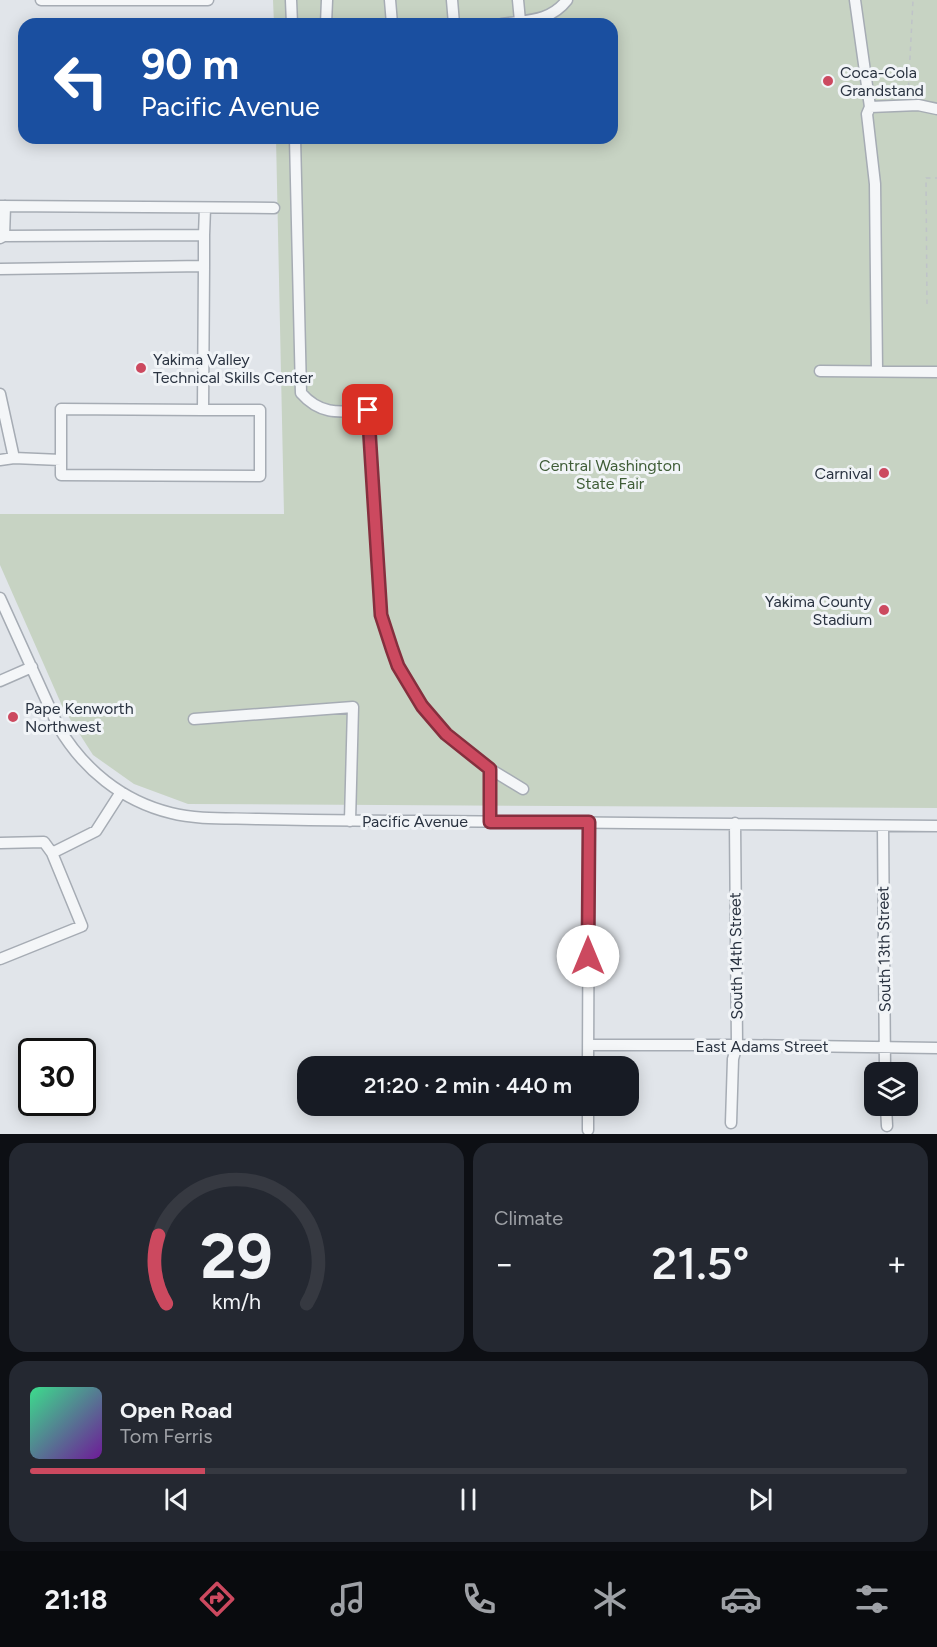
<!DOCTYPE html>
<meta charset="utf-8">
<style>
:root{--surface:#171b24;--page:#242831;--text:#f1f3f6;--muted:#9ea1a6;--line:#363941;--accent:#cc495f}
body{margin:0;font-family:Figtree,sans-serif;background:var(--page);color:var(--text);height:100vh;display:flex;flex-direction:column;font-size:22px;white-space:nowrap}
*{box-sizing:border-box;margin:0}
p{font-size:20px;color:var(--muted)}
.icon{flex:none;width:33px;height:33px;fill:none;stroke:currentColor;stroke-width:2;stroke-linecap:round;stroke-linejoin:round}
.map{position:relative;height:1134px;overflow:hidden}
.sheet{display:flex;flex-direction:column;gap:9px;padding:9px;background:#0d0f14;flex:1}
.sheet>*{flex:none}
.top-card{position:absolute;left:18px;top:18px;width:600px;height:126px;border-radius:18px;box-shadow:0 3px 15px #0003;background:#1a4fa0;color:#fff;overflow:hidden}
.controls{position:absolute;left:864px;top:1062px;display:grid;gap:12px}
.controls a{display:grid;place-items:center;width:54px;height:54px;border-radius:12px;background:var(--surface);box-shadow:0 3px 15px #0003;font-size:30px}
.speed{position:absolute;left:18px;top:1038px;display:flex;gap:12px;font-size:30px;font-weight:700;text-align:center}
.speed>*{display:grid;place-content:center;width:78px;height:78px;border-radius:50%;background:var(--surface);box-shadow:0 3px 15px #0003;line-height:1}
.speed .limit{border:3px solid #111;border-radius:9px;background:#fff;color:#111}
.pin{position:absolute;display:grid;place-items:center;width:51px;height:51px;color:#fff;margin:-26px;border-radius:12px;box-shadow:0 3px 9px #0006}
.me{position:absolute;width:66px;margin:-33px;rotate:0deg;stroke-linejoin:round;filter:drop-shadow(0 0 4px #0008)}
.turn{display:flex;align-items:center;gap:21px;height:126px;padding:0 24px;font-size:27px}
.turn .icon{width:78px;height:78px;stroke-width:2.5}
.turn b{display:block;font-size:42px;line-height:51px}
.big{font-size:45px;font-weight:600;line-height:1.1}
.sheet .tile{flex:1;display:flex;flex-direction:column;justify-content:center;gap:9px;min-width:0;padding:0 21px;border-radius:18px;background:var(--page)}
.sheet .dial{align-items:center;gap:0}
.dial svg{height:156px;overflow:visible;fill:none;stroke:var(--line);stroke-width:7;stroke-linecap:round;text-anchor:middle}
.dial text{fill:var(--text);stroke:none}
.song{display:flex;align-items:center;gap:18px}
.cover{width:72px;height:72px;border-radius:9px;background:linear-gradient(135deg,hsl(150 70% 55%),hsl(280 70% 35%))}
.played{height:6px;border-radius:3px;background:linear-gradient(90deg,var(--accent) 20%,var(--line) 20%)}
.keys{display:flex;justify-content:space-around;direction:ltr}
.heat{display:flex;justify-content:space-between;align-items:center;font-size:33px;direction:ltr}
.sheet .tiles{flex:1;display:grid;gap:9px;grid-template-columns:1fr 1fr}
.tile:last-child{grid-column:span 2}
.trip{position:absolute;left:297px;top:1056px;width:342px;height:60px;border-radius:18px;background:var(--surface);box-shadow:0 3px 15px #0003;font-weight:600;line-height:60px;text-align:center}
.tabs{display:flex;height:96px;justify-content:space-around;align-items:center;background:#090b0e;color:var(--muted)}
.tabs .icon{width:42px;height:42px}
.tabs .selected{color:var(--accent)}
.tabs b{font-size:27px;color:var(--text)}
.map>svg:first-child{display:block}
.green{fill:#c7d3c3}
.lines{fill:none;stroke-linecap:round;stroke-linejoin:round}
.minor-casing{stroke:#a6acb4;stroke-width:13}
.path{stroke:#bfc3c8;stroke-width:1.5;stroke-dasharray:4.5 4.5;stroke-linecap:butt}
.minor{stroke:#f4f6f8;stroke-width:10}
.route-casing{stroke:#852f3e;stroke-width:15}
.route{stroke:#cc495f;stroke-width:10}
.poi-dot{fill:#cc495f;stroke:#f1f4f7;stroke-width:2}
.labels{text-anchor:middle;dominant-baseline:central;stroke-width:6;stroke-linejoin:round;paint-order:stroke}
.poi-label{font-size:16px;fill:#2a3341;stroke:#f1f4f7;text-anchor:start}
.park-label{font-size:16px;fill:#3f5d37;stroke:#f1f4f7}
.street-label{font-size:16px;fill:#2a3341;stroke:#f1f4f7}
</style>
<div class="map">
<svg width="937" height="1134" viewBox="0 0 937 1134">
<rect width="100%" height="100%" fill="#e1e5ea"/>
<path class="green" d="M273 0H937V808L188 804 134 784 93 755 63 708 0 565V514H284L276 138H612V24H274Z"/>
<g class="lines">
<g class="minor-casing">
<path id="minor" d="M41 0H208
M291 0 292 24
M390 0 392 24
M452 0 454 24
M518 0 520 21
M855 0 870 107 867 114 875 184 877 371
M326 24 327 0
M502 24C527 20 550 22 567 0
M870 107 918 105 937 109
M295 138 301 393C321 416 341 412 368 410L381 615 398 666 422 706 446 734 490 769 523 789
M0 206 274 208
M204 235 205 208
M4 236 5 206
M0 238 4 236 204 235V266L0 269
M820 371 937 372
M0 394 14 458
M203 410H260V476L61 475V409L203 410 204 266
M0 460 14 458 61 460
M0 598 58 726C83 769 122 801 171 813 198 820 229 818 258 819 313 820 368 821 423 821 594 822 766 825 937 826
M0 681 32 667
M194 719 353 707 350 821
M490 769V822
M883 826 885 1072
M0 843 44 842 52 853 82 926 0 959
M52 853 96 831 121 792
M588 1045H737L937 1048
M588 1066 589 822
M588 1106V1130
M886 1106 887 1126
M731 1123 733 1059 737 1045 735 823"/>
</g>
<path class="path" d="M908 96 913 0
M927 304 926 178H937"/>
<use href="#minor" class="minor"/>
</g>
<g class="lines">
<g class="route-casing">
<path id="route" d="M368 410 381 615 392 649 398 666 422 706 446 734 490 769V822H589L588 956"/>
</g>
<use href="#route" class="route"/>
</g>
<g class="poi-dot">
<circle cx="828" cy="81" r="6"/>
<circle cx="141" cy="368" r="6"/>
<circle cx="884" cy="473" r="6"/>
<circle cx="884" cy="610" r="6"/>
<circle cx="13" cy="717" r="6"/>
</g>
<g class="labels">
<g class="poi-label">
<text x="840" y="72">Coca-Cola<tspan x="840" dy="18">Grandstand</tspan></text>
<text x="153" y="359">Yakima Valley<tspan x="153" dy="18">Technical Skills Center</tspan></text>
<text x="872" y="473" text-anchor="end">Carnival</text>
<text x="872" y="601" text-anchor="end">Yakima County<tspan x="872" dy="18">Stadium</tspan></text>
<text x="25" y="708">Pape Kenworth<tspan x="25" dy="18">Northwest</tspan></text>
</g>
<g class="park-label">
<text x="610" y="465">Central Washington<tspan x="610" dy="18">State Fair</tspan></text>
</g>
<g class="street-label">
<text x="415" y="821">Pacific Avenue</text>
<text transform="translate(884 949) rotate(-91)">South 13th Street</text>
<text transform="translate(736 956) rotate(-91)">South 14th Street</text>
<text x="762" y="1046">East Adams Street</text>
</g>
</g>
</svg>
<div class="controls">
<a><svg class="icon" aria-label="layers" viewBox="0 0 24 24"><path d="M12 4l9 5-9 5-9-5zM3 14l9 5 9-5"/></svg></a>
</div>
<div class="speed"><div class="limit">30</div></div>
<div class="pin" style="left:368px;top:410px;background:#d93025"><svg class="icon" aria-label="arrive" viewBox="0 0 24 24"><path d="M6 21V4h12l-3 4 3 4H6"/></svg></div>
<svg class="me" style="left:588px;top:956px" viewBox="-20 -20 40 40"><circle r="19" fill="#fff"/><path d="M0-13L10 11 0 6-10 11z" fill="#cc495f"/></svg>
<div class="trip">21:20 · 2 min · 440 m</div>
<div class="top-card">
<div class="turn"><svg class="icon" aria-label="left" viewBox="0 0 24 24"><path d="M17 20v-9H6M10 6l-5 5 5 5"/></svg><div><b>90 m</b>Pacific Avenue</div></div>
</div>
</div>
<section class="sheet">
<div class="tiles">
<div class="tile dial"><svg viewBox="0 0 100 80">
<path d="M14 69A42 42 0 1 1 86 69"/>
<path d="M14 69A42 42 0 0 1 10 34" stroke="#cc495f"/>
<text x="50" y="56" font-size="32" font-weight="700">29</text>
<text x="50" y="72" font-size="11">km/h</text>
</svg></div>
<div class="tile"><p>Climate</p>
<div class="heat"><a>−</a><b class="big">21.5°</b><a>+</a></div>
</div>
<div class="tile">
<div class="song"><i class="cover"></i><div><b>Open Road</b><p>Tom Ferris</p></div></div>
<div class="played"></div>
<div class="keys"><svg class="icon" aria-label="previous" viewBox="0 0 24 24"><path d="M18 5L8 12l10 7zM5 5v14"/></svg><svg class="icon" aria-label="pause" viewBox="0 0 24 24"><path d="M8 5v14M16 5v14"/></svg><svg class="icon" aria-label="next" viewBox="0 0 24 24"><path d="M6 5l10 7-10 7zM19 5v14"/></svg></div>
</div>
</div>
</section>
<nav class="tabs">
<b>21:18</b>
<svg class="icon selected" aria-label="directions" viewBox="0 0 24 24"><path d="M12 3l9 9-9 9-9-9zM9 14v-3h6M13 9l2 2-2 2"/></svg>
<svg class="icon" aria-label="music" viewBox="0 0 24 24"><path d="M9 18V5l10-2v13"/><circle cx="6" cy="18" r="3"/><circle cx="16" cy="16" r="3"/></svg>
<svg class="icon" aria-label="phone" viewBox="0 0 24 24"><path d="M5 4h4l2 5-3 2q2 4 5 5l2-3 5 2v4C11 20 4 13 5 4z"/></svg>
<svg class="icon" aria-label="climate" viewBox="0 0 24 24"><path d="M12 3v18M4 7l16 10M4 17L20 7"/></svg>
<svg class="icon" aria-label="car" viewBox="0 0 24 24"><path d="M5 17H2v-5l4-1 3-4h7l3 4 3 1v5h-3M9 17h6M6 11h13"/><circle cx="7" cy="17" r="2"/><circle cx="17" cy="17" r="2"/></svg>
<svg class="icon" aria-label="filters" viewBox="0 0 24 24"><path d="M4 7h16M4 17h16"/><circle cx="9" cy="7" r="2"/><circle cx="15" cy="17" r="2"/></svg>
</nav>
